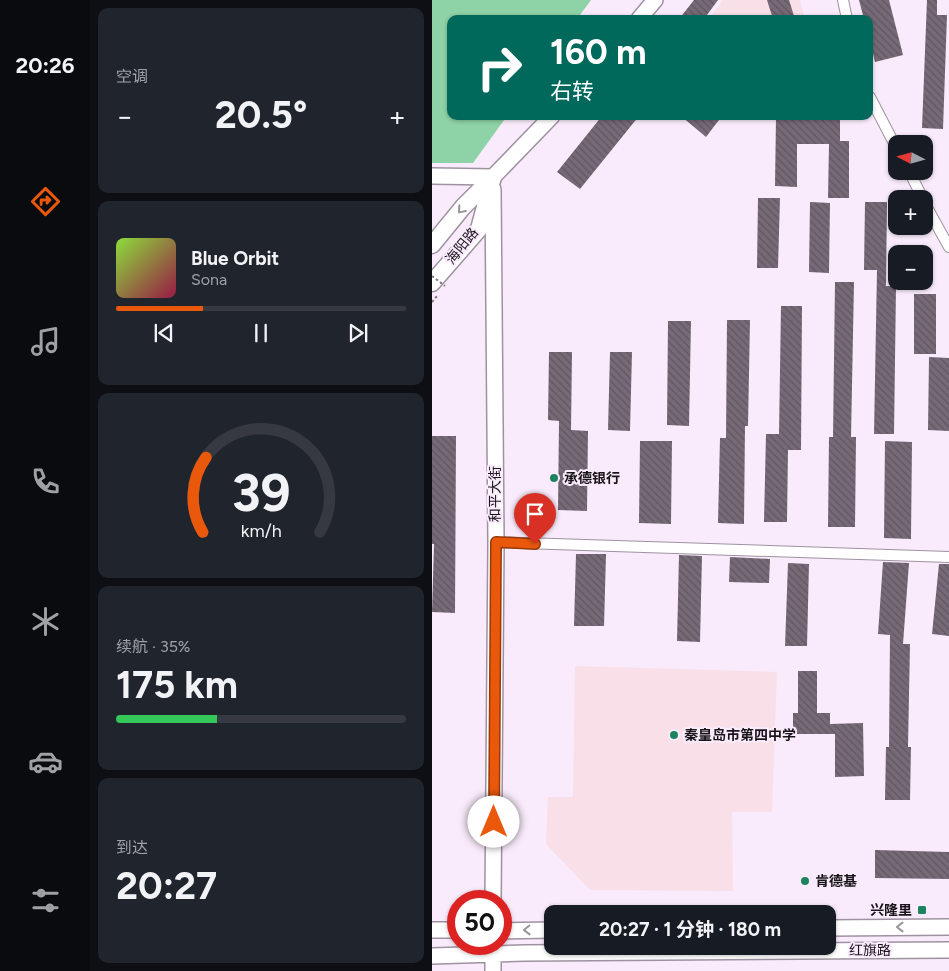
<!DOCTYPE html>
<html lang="zh">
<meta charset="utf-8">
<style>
:root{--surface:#171b24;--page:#20242c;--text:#f1f3f6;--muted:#9ea1a6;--line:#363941;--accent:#ea580c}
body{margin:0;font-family:Figtree,"Noto Sans SC",sans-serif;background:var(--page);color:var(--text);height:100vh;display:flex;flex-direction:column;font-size:19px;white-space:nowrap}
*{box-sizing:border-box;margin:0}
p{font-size:16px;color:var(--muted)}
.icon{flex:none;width:28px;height:28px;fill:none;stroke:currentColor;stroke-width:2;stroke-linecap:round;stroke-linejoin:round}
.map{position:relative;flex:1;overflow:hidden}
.details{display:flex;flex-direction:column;gap:8px;padding:8px;background:#0d0f14;width:342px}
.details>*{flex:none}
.hud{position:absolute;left:15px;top:15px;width:426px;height:105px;border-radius:10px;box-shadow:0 1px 4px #0004;background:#00695c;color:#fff;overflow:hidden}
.needle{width:32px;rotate:276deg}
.tools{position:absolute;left:456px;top:135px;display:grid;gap:10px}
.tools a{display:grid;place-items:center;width:45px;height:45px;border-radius:10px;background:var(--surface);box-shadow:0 1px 4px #0004;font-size:25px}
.speed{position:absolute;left:15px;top:890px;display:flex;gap:10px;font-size:25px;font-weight:700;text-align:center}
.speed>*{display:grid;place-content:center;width:65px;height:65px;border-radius:50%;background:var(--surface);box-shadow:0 1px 4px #0004;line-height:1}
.speed .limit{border:8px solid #d22;background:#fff;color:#111}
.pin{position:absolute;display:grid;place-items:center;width:42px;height:42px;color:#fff;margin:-51px -21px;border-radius:50% 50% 50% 0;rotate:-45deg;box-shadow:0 0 5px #0007}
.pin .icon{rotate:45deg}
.me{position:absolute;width:55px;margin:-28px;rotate:0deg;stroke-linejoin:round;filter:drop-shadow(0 0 4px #0008)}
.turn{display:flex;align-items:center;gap:18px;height:105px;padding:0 20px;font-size:22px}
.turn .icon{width:65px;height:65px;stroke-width:2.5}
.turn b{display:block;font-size:35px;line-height:42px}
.big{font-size:38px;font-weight:700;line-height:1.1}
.details .card{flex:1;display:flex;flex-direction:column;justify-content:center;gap:8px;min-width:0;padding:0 18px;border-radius:10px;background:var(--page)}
.details .dial{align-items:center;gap:0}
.dial svg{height:130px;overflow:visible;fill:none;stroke:var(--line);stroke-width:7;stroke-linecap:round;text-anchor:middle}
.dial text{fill:var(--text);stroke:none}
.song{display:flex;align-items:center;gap:15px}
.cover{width:60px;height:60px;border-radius:8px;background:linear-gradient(135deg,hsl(90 70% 55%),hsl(340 70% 35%))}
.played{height:5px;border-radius:2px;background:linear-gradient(90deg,var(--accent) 30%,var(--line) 30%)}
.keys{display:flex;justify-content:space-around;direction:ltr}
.heat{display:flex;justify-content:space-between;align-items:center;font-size:28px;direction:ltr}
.charge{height:8px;border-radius:4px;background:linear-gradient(90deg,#34c759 35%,var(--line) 0)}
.trip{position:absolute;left:112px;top:905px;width:292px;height:50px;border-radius:10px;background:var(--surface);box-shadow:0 1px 4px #0004;font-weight:700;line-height:50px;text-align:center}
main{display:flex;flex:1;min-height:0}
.tabs{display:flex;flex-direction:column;width:90px;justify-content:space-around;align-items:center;background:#090b0e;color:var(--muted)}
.tabs .icon{width:35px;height:35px}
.tabs .selected{color:var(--accent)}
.tabs b{font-size:22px;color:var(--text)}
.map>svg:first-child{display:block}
.education{fill:#f8dfe8}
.green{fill:#8ed2a7}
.building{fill:url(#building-back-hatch)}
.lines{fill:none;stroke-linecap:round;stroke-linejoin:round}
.street-casing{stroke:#9e92a0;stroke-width:12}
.secondary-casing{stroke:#9e92a0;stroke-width:18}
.primary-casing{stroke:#9e92a0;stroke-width:19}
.path{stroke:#817882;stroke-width:2;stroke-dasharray:2.5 2.5;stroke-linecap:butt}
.street{stroke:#fff;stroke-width:10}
.secondary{stroke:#fff;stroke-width:15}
.primary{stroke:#fff;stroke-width:16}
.path-bridge{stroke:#817882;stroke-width:2;stroke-dasharray:2.5 2.5;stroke-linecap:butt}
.oneway{stroke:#989598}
.route-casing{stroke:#983908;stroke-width:12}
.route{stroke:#ea580c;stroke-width:9}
.poi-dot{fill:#1c835e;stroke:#f9ebfb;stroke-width:2}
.labels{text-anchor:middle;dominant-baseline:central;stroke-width:4;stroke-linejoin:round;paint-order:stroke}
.street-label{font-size:14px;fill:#19141a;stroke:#f9ebfb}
.poi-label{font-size:14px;font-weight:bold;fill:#19141a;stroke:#f9ebfb;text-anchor:start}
</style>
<main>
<nav class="tabs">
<b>20:26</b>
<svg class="icon selected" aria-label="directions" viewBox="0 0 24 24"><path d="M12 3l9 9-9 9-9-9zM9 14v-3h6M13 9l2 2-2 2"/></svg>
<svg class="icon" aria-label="music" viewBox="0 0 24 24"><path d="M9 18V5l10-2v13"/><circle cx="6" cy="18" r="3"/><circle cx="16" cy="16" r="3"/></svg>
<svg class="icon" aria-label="phone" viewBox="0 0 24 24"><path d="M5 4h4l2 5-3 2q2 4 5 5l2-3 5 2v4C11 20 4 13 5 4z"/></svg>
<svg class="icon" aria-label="climate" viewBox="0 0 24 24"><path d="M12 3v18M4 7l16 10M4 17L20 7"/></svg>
<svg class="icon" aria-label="car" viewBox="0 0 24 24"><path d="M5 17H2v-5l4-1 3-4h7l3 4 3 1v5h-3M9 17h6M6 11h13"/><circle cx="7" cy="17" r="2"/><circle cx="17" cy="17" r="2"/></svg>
<svg class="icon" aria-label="filters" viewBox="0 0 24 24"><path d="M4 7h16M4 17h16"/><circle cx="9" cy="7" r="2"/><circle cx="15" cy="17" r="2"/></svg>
</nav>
<section class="details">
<div class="card"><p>空调</p>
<div class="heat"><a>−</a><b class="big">20.5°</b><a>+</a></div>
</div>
<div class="card">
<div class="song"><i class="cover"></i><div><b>Blue Orbit</b><p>Sona</p></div></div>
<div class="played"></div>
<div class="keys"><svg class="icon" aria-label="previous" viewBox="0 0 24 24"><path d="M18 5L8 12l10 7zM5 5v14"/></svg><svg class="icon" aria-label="pause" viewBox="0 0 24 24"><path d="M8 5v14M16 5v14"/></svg><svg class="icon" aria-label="next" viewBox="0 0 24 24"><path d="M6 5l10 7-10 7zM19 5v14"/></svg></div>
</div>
<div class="card dial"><svg viewBox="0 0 100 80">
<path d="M14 69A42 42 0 1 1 86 69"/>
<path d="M14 69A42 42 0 0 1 16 23" stroke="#ea580c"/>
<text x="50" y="56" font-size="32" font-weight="700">39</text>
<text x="50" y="72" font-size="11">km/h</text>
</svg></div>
<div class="card"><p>续航 · 35%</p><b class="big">175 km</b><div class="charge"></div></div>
<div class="card"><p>到达</p><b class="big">20:27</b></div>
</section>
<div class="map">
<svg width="517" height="971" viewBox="0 0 517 971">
<defs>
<pattern id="building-back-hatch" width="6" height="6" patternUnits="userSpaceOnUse" patternTransform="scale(1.25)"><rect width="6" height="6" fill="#766a77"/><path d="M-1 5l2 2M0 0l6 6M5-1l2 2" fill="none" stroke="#605661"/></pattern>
</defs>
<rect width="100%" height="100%" fill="#f9ebfb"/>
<path class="education" d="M291 0H368L373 19H277Z
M143 666 345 672 340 812H300L301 891 158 890 114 844 116 797H141Z"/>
<path class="green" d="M0 0H159L145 19H19V116H75L41 163H0Z"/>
<path class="building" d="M262 0H286L272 19H247Z
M335 0H357L363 19H341Z
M427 0H457L471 55 443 62 438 42V19H432Z
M495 0H505V15H515L511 129 490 128Z
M170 116H207L148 189 125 172Z
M249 116H290L274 137Z
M382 116H408V141H417V198H396L397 144H365V187L343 186 344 117 382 118Z
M326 198H348L346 268H325Z
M378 202 398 203 397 273 377 272Z
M433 202H455L454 286H464L462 434H442L445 270H432Z
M403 282H422L419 437H424L423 527H396L397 437H401Z
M482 294H504V354H482Z
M349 306H370L369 450H356L355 522H332L334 434H347Z
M295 320H318L316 426H313L312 524 286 523 288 438H294Z
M236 321H259L257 426 235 425Z
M117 352H140L139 430 156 431 155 511 126 510 127 421 116 420Z
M178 352H200L198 431 176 430Z
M497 357 517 358V431L496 430Z
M0 436H24L23 613 0 612 2 544H0Z
M208 441H240L239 524 207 523Z
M453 441 480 442 479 539 452 538Z
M144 554H174L172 626H142Z
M247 555 270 556 268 642 245 641Z
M298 557 338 559 337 583 297 582Z
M451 562 477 563 471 644H478L476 747H479L478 800H453L454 747H457L458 635 446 634Z
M356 563 377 564 375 646H353Z
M507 564H517V636L500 634Z
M366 671H385V713H398V724L431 723 432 776 403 777V734H361V713H366Z
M443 850 517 852V879L443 878Z"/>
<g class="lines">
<g class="street-casing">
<path id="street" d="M411 0 415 19
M438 97 465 149
M477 171 491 199
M492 202 517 247
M64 542 517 557"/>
</g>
<g class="secondary-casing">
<path id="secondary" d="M207 19 223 0
M0 176 61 177
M61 177 120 116
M61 189 64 542 61 901
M396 928 517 927
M0 930H26
M69 931 121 930
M0 956 93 953 517 950
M61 971V945"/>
</g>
<g class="primary-casing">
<path id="primary" d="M0 245 31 207 59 179
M0 283 47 229 61 177"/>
</g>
<path class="path" d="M0 302 5 296"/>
<use href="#street" class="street"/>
<use href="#secondary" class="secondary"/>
<use href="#primary" class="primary"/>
<path class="path-bridge" d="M0 276 13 286"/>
</g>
<defs><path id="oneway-chevron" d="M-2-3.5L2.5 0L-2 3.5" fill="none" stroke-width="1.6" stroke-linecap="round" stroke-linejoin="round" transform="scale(1.25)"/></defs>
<g class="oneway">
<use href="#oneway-chevron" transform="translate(29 210) rotate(131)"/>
<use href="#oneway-chevron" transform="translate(468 927) rotate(180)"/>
<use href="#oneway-chevron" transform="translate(95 930) rotate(179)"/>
</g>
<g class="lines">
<g class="route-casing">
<path id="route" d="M62 822 64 542 103 544"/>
</g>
<use href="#route" class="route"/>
</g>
<g class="poi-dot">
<circle cx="122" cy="478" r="5"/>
<circle cx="242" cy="735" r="5"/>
<circle cx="373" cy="881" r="5"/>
<rect x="485" y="905" width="10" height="10" rx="2.5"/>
</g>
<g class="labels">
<g class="street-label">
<text transform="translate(30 246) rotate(-51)">海阳路</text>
<text transform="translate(63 494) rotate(-90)">和平大街</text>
<text x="438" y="950">红旗路</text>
</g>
<g class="poi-label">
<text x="132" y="478">承德银行</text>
<text x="252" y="735">秦皇岛市第四中学</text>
<text x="383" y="881">肯德基</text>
<text x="480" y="910" text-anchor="end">兴隆里</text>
</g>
</g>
</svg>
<div class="tools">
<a><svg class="needle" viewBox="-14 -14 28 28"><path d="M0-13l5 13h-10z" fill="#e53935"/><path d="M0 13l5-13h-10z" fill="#9ea1a6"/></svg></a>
<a>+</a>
<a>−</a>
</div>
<div class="speed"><div class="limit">50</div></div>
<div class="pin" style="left:103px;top:544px;background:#d93025"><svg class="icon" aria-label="arrive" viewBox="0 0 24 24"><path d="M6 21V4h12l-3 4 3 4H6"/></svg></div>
<svg class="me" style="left:62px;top:822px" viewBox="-20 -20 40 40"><circle r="19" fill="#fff"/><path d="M0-13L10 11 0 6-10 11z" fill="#ea580c"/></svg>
<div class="trip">20:27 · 1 分钟 · 180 m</div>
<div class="hud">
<div class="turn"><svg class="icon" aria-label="right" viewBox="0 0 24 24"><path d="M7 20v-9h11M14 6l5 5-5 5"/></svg><div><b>160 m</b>右转</div></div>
</div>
</div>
</main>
